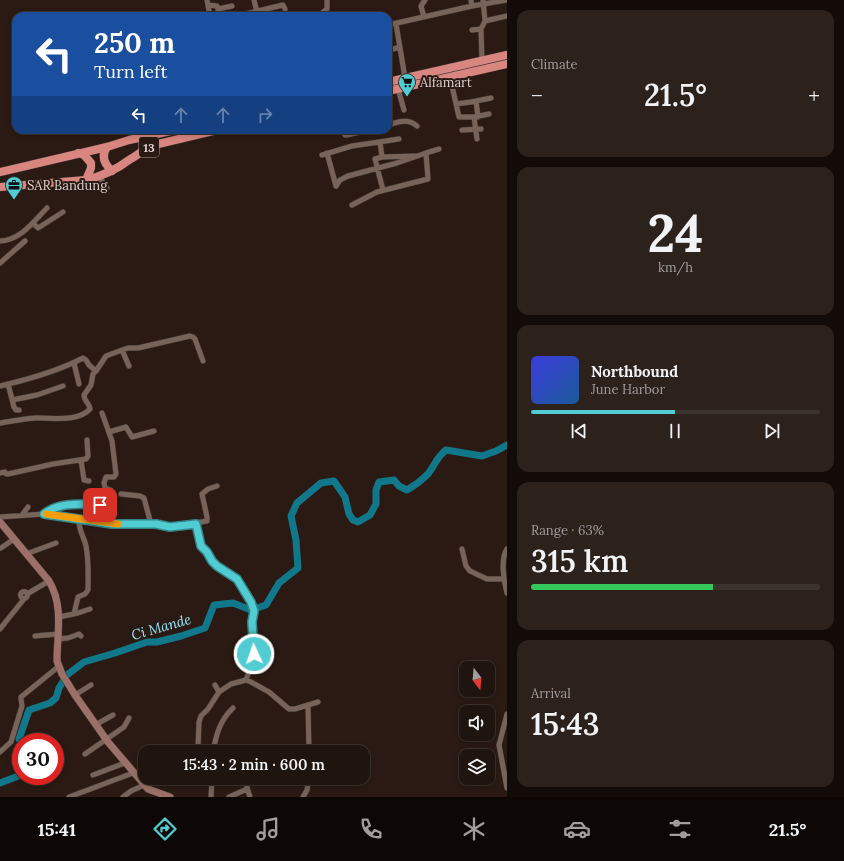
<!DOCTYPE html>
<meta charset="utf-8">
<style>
:root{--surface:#20140e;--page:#2d211c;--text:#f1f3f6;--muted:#a29e9e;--line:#3d332e;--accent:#51ccd2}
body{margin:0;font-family:Lora,serif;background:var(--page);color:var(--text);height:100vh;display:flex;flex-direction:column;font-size:15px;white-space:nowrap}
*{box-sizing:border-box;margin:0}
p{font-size:13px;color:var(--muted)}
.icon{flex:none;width:22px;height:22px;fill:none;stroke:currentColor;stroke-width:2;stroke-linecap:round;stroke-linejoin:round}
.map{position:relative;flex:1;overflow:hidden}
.drawer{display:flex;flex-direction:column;gap:10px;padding:10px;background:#120b08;width:337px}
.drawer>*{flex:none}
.banner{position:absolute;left:12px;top:12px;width:380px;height:122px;border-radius:12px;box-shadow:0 2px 6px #0003,0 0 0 1px var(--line);background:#1a4fa0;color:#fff;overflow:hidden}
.needle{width:26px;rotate:164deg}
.fabs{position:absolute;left:459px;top:661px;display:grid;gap:8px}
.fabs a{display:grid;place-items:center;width:36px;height:36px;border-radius:8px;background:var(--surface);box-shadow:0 2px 6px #0003,0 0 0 1px var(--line);font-size:20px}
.speed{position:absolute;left:12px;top:733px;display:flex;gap:8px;font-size:20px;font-weight:700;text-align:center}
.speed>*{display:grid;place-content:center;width:52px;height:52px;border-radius:50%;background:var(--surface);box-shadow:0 2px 6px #0003,0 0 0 1px var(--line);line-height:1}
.speed .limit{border:6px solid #d22;background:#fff;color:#111}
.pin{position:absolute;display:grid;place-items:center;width:34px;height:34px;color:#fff;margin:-17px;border-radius:8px;box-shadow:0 2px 6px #0006}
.me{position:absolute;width:44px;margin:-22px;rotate:357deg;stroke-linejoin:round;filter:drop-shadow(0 0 3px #0008)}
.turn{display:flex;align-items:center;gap:14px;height:84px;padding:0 16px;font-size:18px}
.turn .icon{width:52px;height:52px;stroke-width:2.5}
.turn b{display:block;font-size:28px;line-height:34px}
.lanes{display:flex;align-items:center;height:38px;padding:0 16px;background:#0003;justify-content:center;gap:20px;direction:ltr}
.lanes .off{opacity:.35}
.big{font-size:30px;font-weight:600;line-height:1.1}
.drawer .card{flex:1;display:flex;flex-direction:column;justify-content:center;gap:6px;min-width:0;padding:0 14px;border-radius:12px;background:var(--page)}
.drawer .dial{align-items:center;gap:0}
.dial b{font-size:52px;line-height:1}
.song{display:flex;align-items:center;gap:12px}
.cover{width:48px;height:48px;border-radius:6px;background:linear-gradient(135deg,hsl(240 70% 55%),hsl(210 70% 35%))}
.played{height:4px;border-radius:2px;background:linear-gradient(90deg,var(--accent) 50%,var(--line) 50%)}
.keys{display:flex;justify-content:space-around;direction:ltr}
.heat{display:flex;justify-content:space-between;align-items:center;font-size:22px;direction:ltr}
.charge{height:6px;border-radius:3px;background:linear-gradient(90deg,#34c759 63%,var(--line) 0)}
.trip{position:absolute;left:138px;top:745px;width:232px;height:40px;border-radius:12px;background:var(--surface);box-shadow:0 2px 6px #0003,0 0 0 1px var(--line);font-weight:600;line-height:40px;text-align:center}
.dock{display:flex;height:64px;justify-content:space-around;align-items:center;background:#0d0806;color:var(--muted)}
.dock .icon{width:28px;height:28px}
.dock .selected{color:var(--accent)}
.dock b{font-size:18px;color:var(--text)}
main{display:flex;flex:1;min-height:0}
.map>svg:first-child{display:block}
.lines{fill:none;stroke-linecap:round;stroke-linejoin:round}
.river{stroke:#11778a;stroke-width:7}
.minor-casing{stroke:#423632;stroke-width:6}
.secondary-casing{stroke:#423632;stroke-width:8}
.trunk-casing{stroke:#423632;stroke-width:9}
.minor{stroke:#77635a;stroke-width:5}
.secondary{stroke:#9c7068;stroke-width:7}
.trunk{stroke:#da8680;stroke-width:8}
.route-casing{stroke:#358588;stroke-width:10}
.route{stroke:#51ccd2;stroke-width:7}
.slow{stroke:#f59e0b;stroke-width:7}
.labels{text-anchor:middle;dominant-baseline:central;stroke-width:4;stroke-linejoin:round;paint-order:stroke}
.shield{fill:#2a1a13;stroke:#a79994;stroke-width:1}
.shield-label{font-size:12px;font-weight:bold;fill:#dcd0cb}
.poi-label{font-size:13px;fill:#dcd0cb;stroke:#2a1a13;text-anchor:start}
.water-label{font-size:14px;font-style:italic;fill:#94e6fa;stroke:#2a1a13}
</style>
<main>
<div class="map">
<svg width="507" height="797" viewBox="0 0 507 797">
<rect width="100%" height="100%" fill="#2a1a13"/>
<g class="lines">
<path class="river" d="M21 743 19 739 29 710 50 703 56 698 59 688 67 675 84 662 115 653 147 642H157L181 636 205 628 214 605 233 603 251 610 266 605 279 583 298 568 296 540 291 516 297 503 321 483 334 481 345 497 349 514 353 520 358 522 370 515 376 504V490L379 482 394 480 399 486 407 490C414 486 422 480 428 474 436 464 435 459 446 450L482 456 496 451 507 445
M0 783 21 775"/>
<g class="minor-casing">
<path id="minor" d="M207 0 210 16
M254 0 258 16
M471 0 472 6
M208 5 217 6 220 16
M218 9 232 6
M237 16 283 5 285 9
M318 16 327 9V0
M424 17 421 6 425 0
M485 21 507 16
M396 24 405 78
M388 25 472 6 507 0
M472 30 481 29
M388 47 390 50 400 47
M482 61 481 29 485 21 483 0
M450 77 459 117H474L489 114
M398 89 404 110
M476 101 478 117
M456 104 471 102 491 98
M474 117 477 139
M388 125C398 122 408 118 417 126
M344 130 345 135H347L368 130
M462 130 481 129
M380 142 382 157 375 159 383 190
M327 153 336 186
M322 155 352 146 399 139
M382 157 415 156
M99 177 107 188
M336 186 340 180 348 176 397 163 426 153
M352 205 377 192 428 179 426 153 439 149
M33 223 38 228 63 212
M0 241C21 240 34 221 47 208
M0 263 25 241
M122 350 129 366
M74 363 79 384
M8 384 14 407 16 410H19
M0 386C26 380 60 370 83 358L86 360 89 365 96 371 106 356 122 350 128 348H138L190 336 193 337 195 339 203 361
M12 400 37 395 63 386
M0 423C12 421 23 419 35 418 51 417 77 423 90 409 90 404 84 401 84 395L91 385 93 374 96 371
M109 432 126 427 132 437 154 431
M81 460 84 480 89 481
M0 473 5 472 6 474H8L53 464 86 459 88 456 87 440
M121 494 140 496 144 498 151 524
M44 514 57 507 64 506 86 504 99 505 102 503H106L108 500 111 490 105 488 104 483 106 477H114L116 474 112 441 102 413
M22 515 28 507
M0 517 44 514 112 524H155L170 527 207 521V517L202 494 208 489 217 486
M196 524 202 547 207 552 214 563 237 579 248 596 253 606 254 611 252 622 255 654 246 680
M1 548 14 539
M462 549 466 566 470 571 487 579H504
M507 549C500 559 504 582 507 593
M26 554 56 543
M20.5 595a3.5 3.5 0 1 1 7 0a3.5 3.5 0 1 1-7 0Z
M27 594 49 581
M74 614 78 597 85 594 88 590C88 576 89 561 86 546 84 537 78 529 79 519
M59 617 78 613 90 609
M0 629 24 599
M35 636 58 634
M58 639 68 638 79 634 81 636
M215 685 219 692
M75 695 91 685
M507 714 499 745 507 788
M95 725 113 715
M0 752 11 742 22 706 21 699V697L58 667
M197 752 198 748 199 722 201 716 208 709 219 692 231 684 246 680 251 682 269 692 289 709H295L308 705
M213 752C216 735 220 720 233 708
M309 752 308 705 318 702
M85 754 124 727 129 718
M93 775 125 763
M219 778 226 783 244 779
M244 778 250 797
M69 797 133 773
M123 797 131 791 160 778
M211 797 212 778
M229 797 247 789
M303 797 307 790 309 778"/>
</g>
<g class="secondary-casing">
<path id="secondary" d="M0 522 49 581C64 606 57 634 57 661L62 674 75 695 108 742 148 789 170 797"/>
</g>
<g class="trunk-casing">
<path id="trunk" d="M388 82 507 55
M388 91 507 64
M107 147C101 156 104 164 112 171
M78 153 84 155 91 163V168L86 180
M0 172 107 147 129 140 175 130
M0 187 86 180C102 176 116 170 129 160 138 155 144 149 154 145L217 130"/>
</g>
<use href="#minor" class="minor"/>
<use href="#secondary" class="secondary"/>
<use href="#trunk" class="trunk"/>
</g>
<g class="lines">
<g class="route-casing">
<path id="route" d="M100 505C95 506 90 505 84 504 70 504 55 505 44 514L112 524H156L170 527 196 524 201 546 207 552 212 561 217 566 237 579 251 602 254 611 252 622 254 654"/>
</g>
<use href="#route" class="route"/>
<path class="slow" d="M46 514 118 524"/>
</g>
<defs>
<g id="supermarket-pin" transform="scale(0.9)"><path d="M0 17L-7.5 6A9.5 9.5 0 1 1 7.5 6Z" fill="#51ccd2" stroke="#2a1a13"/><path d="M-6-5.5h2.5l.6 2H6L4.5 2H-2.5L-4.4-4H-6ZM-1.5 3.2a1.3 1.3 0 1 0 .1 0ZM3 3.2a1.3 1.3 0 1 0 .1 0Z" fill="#111"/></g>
<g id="office-pin" transform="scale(0.9)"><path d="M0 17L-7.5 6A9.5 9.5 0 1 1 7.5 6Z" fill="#51ccd2" stroke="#2a1a13"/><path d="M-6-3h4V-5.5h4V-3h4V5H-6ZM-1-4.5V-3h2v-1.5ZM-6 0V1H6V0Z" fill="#111"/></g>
</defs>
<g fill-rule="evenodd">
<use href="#supermarket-pin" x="407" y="82"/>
<use href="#office-pin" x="14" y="185"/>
</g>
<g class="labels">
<rect class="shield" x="139" y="137" width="20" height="20" rx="3"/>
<g class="shield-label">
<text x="149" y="147">13</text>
</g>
<g class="poi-label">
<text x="420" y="82">Alfamart</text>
<text x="27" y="185">SAR Bandung</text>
</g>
<g class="water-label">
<text transform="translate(161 627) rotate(-16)">Ci Mande</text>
</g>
</g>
</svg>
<div class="fabs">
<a><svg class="needle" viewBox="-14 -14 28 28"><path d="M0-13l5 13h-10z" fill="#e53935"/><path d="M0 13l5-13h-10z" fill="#a29e9e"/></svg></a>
<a><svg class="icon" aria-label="sound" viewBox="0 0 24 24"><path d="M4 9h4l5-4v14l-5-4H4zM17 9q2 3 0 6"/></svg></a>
<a><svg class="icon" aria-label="layers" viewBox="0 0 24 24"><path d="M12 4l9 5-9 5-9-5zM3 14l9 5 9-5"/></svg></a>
</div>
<div class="speed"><div class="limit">30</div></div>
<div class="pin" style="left:100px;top:505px;background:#d93025"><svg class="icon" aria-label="arrive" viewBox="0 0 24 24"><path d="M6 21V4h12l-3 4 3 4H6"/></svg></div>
<svg class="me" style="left:254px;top:654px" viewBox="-20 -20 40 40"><circle r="17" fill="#51ccd2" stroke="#fff" stroke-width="3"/><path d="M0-11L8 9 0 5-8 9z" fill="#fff"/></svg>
<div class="trip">15:43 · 2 min · 600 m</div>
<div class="banner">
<div class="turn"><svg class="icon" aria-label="left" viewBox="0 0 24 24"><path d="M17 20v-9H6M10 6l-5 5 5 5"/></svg><div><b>250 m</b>Turn left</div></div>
<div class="lanes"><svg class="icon" aria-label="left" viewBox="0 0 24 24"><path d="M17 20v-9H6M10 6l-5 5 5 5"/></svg><svg class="icon off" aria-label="ahead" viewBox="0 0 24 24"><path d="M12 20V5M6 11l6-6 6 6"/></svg><svg class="icon off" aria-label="ahead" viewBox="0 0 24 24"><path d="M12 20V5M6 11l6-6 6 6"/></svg><svg class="icon off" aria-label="right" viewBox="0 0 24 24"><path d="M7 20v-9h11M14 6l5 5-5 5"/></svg></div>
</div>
</div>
<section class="drawer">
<div class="card"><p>Climate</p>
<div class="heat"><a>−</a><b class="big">21.5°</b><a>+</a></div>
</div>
<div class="card dial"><b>24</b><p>km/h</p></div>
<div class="card">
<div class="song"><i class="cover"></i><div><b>Northbound</b><p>June Harbor</p></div></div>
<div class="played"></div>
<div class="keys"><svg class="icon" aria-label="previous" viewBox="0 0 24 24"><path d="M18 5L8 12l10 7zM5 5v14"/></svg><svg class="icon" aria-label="pause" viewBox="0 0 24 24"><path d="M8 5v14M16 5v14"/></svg><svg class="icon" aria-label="next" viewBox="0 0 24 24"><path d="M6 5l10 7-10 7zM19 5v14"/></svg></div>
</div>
<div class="card"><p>Range · 63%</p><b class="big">315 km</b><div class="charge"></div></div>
<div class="card"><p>Arrival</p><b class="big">15:43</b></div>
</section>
</main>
<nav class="dock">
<b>15:41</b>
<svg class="icon selected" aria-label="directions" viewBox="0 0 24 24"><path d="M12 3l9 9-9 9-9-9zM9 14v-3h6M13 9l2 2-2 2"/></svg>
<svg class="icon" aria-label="music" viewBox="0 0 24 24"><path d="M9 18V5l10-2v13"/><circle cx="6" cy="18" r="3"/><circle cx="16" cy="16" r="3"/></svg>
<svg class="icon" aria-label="phone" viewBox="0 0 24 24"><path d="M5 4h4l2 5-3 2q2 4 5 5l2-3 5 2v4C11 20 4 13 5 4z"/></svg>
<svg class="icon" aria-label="climate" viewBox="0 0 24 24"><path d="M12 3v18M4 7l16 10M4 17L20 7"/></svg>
<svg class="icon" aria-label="car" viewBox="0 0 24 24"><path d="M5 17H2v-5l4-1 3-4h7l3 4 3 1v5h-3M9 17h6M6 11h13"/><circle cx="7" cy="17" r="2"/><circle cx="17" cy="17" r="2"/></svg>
<svg class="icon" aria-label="filters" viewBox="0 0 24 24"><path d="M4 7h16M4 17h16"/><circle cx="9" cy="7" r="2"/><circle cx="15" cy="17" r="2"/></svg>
<b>21.5°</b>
</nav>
